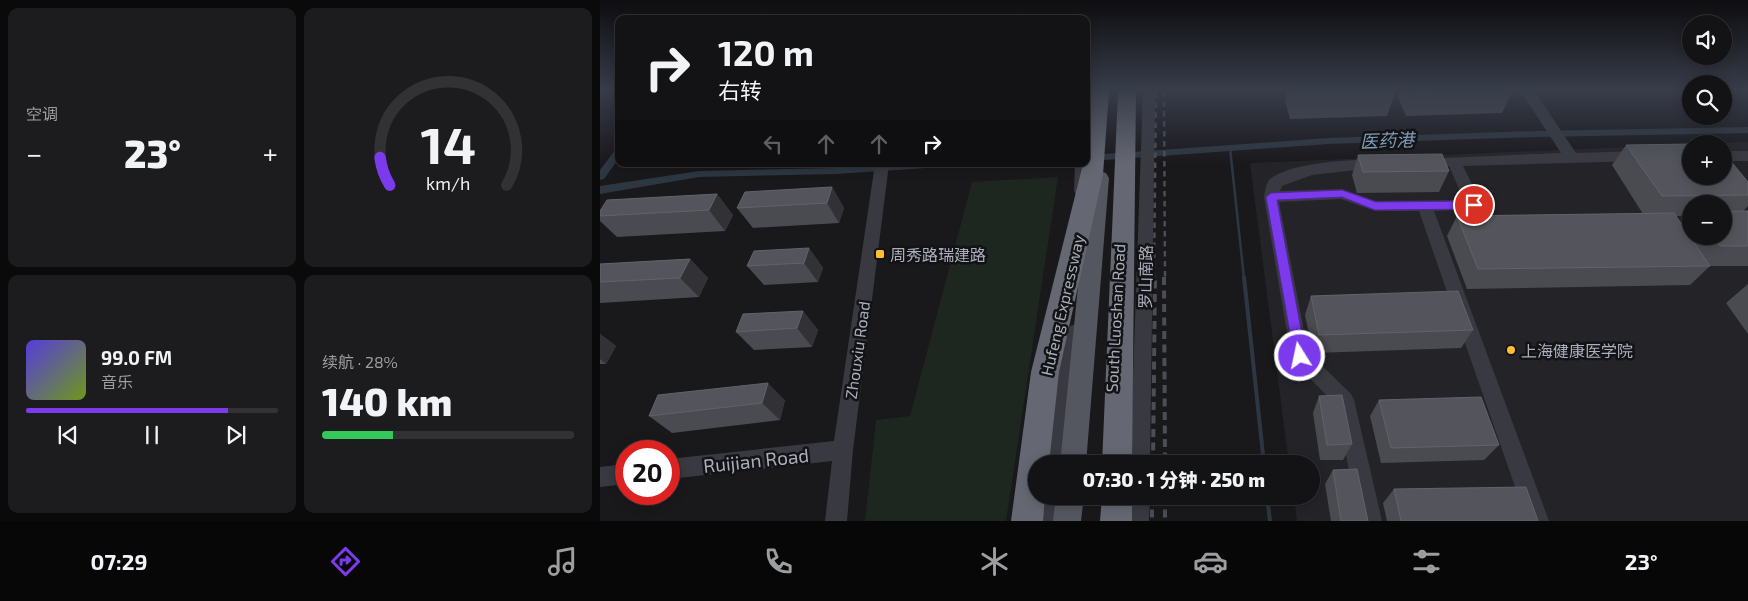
<!DOCTYPE html>
<html lang="zh">
<meta charset="utf-8">
<style>
:root{--surface:#131214;--page:#1c1b1d;--text:#f1f3f6;--muted:#9d9ea0;--line:#323234;--accent:#7c3aed}
body{margin:0;font-family:"Exo 2","Noto Sans SC",sans-serif;background:var(--page);color:var(--text);height:100vh;display:flex;flex-direction:column;font-size:19px;white-space:nowrap}
*{box-sizing:border-box;margin:0}
p{font-size:16px;color:var(--muted)}
.icon{flex:none;width:28px;height:28px;fill:none;stroke:currentColor;stroke-width:2;stroke-linecap:round;stroke-linejoin:round}
.map{position:relative;flex:1;overflow:hidden}
.panel{display:flex;flex-direction:column;gap:8px;padding:8px;background:#0a0a0b;width:600px}
.panel>*{flex:none}
.banner{position:absolute;left:15px;top:15px;width:475px;height:152px;border-radius:10px;box-shadow:0 2px 12px #0003,0 0 0 1px var(--line);background:#131214;color:var(--text);overflow:hidden}
.controls{position:absolute;left:1082px;top:15px;display:grid;gap:10px}
.controls a{display:grid;place-items:center;width:50px;height:50px;border-radius:50%;background:var(--surface);box-shadow:0 2px 12px #0003,0 0 0 1px var(--line);font-size:25px}
.speed{position:absolute;left:15px;top:440px;display:flex;gap:10px;font-size:25px;font-weight:700;text-align:center}
.speed>*{display:grid;place-content:center;width:65px;height:65px;border-radius:50%;background:var(--surface);box-shadow:0 2px 12px #0003,0 0 0 1px var(--line);line-height:1}
.speed .limit{border:8px solid #d22;background:#fff;color:#111}
.pin{position:absolute;display:grid;place-items:center;width:42px;height:42px;color:#fff;margin:-21px;border:2px solid #fff;border-radius:50%;box-shadow:0 1px 5px #0007}
.me{position:absolute;width:55px;margin:-28px;rotate:350deg;stroke-linejoin:round;filter:drop-shadow(0 0 4px #0008)}
.turn{display:flex;align-items:center;gap:18px;height:105px;padding:0 20px;font-size:22px}
.turn .icon{width:65px;height:65px;stroke-width:2.5}
.turn b{display:block;font-size:35px;line-height:42px}
.lanes{display:flex;align-items:center;height:48px;padding:0 20px;background:#0003;justify-content:center;gap:25px;direction:ltr}
.lanes .off{opacity:.35}
.big{font-size:38px;font-weight:800;line-height:1.1}
.panel .tile{flex:1;display:flex;flex-direction:column;justify-content:center;gap:8px;min-width:0;padding:0 18px;border-radius:10px;background:var(--page)}
.panel .dial{align-items:center;gap:0}
.dial svg{height:130px;overflow:visible;fill:none;stroke:var(--line);stroke-width:7;stroke-linecap:round;text-anchor:middle}
.dial text{fill:var(--text);stroke:none}
.song{display:flex;align-items:center;gap:15px}
.cover{width:60px;height:60px;border-radius:8px;background:linear-gradient(135deg,hsl(250 70% 55%),hsl(80 70% 35%))}
.played{height:5px;border-radius:2px;background:linear-gradient(90deg,var(--accent) 80%,var(--line) 80%)}
.keys{display:flex;justify-content:space-around;direction:ltr}
.heat{display:flex;justify-content:space-between;align-items:center;font-size:28px;direction:ltr}
.charge{height:8px;border-radius:4px;background:linear-gradient(90deg,#34c759 28%,var(--line) 0)}
.panel .tiles{flex:1;display:grid;gap:8px;grid-template-columns:repeat(2,1fr)}
.trip{position:absolute;left:428px;top:455px;width:292px;height:50px;border-radius:25px;background:var(--surface);box-shadow:0 2px 12px #0003,0 0 0 1px var(--line);font-weight:800;line-height:50px;text-align:center}
.dock{display:flex;height:80px;justify-content:space-around;align-items:center;background:#080708;color:var(--muted)}
.dock .icon{width:35px;height:35px}
.dock .current{color:var(--accent)}
.dock b{font-size:22px;color:var(--text)}
main{display:flex;flex:1;min-height:0}
.map>svg:first-child{display:block}
.built{fill:#242428;fill-rule:evenodd}
.green{fill:#1e271f}
.lines{fill:none;stroke-linecap:round;stroke-linejoin:round}
.stream-far1{stroke:#2d3741;stroke-width:2.5}
.stream{stroke:#2d3741;stroke-width:4}
.canal{fill:#2d3741;fill-rule:evenodd}
.minor{fill:#393a41;fill-rule:evenodd}
.major{fill:#555760;fill-rule:evenodd}
.highway{fill:#656872;fill-rule:evenodd}
.rail-far1{stroke:#4c4e56;stroke-width:2.5;stroke-dasharray:5.5 4.5;stroke-linecap:butt}
.rail{stroke:#4c4e56;stroke-width:4;stroke-dasharray:8 5.5;stroke-linecap:butt}
.wall{fill:#494b50;fill-rule:evenodd}
.shaded-wall{fill:#323236}
.building{fill:#54555c;stroke:#61636b}
.route{fill:#7c3aed;stroke:#51269a}
.poi-dot{fill:#ffbe2d;stroke:#131316;stroke-width:2}
.labels{text-anchor:middle;dominant-baseline:central;stroke-width:5;stroke-linejoin:round;paint-order:stroke}
.poi-label{font-size:16px;fill:#aaafbc;stroke:#131316;text-anchor:start}
.street-label{font-size:16px;fill:#aaafbc;stroke:#131316}
.water-label{font-size:18px;font-style:italic;fill:#7e9cba;stroke:#131316}
.near-street-label{font-size:19px;fill:#aaafbc;stroke:#131316}
</style>
<main>
<section class="panel">
<div class="tiles">
<div class="tile"><p>空调</p>
<div class="heat"><a>−</a><b class="big">23°</b><a>+</a></div>
</div>
<div class="tile dial"><svg viewBox="0 0 100 80">
<path d="M14 69A42 42 0 1 1 86 69"/>
<path d="M14 69A42 42 0 0 1 8 52" stroke="#7c3aed"/>
<text x="50" y="56" font-size="32" font-weight="700">14</text>
<text x="50" y="72" font-size="11">km/h</text>
</svg></div>
<div class="tile">
<div class="song"><i class="cover"></i><div><b>99.0 FM</b><p>音乐</p></div></div>
<div class="played"></div>
<div class="keys"><svg class="icon" aria-label="previous" viewBox="0 0 24 24"><path d="M18 5L8 12l10 7zM5 5v14"/></svg><svg class="icon" aria-label="pause" viewBox="0 0 24 24"><path d="M8 5v14M16 5v14"/></svg><svg class="icon" aria-label="next" viewBox="0 0 24 24"><path d="M6 5l10 7-10 7zM19 5v14"/></svg></div>
</div>
<div class="tile"><p>续航 · 28%</p><b class="big">140 km</b><div class="charge"></div></div>
</div>
</section>
<div class="map">
<svg width="1148" height="521" viewBox="0 0 1148 521">
<rect width="100%" height="100%" fill="#19181b"/>
<path class="built" d="M1148 142V521H697L694 496H711V464H689L650 163ZM1091 144H1124V176H1091ZM1091 204H1124V236H1091Z"/>
<path class="green" d="M458 177 406 521H265L276 420 310 416 372 182Z"/>
<g class="lines">
<path class="stream-far1" d="M630 148 644 278"/>
<path class="stream" d="M644 277 664 464
M667 496 670 521"/>
<path class="canal" d="M1148 127V133L937 137 728 144 490 161 486 160 487 156 490 155 728 138 937 131Z
M19 148V158L4 179 0 180V170L16 149Z
M294 164H347L342 167 236 174 99 177 0 194V186L99 171 236 168Z"/>
<path class="minor" d="M486 91H493L491 97 486 98Z
M543 91H555L550 464H530Z
M918 91 935 92 976 153 1039 151 1046 156 1039 161 863 166 882 205 879 209 834 211 949 521H927L819 211H775L741 199 679 202 708 352 751 394 754 400 782 521H760L735 404 694 362 691 356 664 197C665 192 666 183 670 179 692 162 750 160 777 159L782 161 784 164 782 167 712 175 682 186 680 191 742 189 776 201 864 200 849 166 819 165 817 162 819 159 961 153 925 98Z
M1124 151H1148V161H1124Z
M486 160 489 164 488 191 486 195H476L474 191 475 164H486Z
M275 164H289L253 450 247 521H225L232 461 69 479V459L234 441Z
M476 324 482 326 485 331 470 409 464 464H444L450 409 467 331 470 326Z
M26 464V484L0 487V467Z
M439 496H461L458 521H436Z
M528 496H550L549 521H527Z"/>
<path class="major" d="M499 171 506 173 509 178 486 464H460L489 178 492 173Z
M456 496H484L481 521H453Z"/>
<path class="highway" d="M491 91H509L503 175 459 372 449 464H436V496H445L443 521H411L431 372 483 164H486V131Z
M518 91H536L532 464H502Z
M502 496H532V521H500Z"/>
<path class="rail-far1" d="M564 91 565 278
M554 278 556 91"/>
<path class="rail" d="M564 277 565 464
M553 464 555 277
M552 496V521
M565 496V521"/>
</g>
<path class="wall" d="M687 91H792L794 96 787 116 690 119 685 101Z
M800 91H911L912 92 902 113 806 116 798 97Z
M1026 145 1148 182V206L1143 211H1148V266H1110L1090 285 867 289 847 236 857 216 1043 214 1012 165ZM1091 204H1124V236H1091ZM1076 216H1090L1082 225Z
M758 155 849 171 839 192 757 193 752 175Z
M232 187 244 208 239 223 153 228 137 208Z
M117 194 133 215 125 231 17 237 0 221V211Z
M209 248 223 268 218 282 164 285 147 266Z
M90 259 108 278 99 297 0 303V264Z
M1148 284V334L1126 303Z
M711 296 873 330 861 348 713 353 705 315Z
M203 311 218 330 212 347 154 350 136 332Z
M0 334 16 346 6 364H0Z
M719 396 752 444 743 460H720L713 413Z
M185 400 180 420 72 433 49 416Z
M779 400 899 445 884 460 781 463 770 416Z
M733 470 768 521H731L725 484Z
M794 489 938 521H787L783 503Z"/>
<path class="shaded-wall" d="M232 187 244 208 239 223 227 203Z
M117 194 133 215 125 231 109 210Z
M209 248 223 268 218 282 204 263Z
M90 259 108 278 99 297 80 278Z
M203 311 218 330 212 347 197 328Z
M0 334 16 346 6 364 0 359Z
M168 383 185 400 180 420 162 403Z"/>
<path class="building" d="M691 91H792L794 96 693 98Z
M811 91H911L912 92 813 95Z
M1091 144V176H1124V153L1148 182V195L1062 196 1026 145Z
M842 154 849 171 763 172 758 155Z
M232 187 227 203 137 208 145 192Z
M117 194 109 210 0 216V211L7 200Z
M1124 211H1148V246H1120L1113 236H1124Z
M1074 213 1110 266 878 269 857 216Z
M209 248 204 263 147 266 154 251Z
M90 259 80 278 0 282V264Z
M858 291 873 330 719 335 711 296Z
M203 311 197 328 136 332 143 314Z
M168 383 162 403 49 416 58 395Z
M742 395 752 444 727 445 719 396Z
M881 397 899 445 791 448 779 400Z
M757 469 768 521H741L733 470Z
M926 487 938 521H801L794 489Z"/>
<linearGradient id="sky" x2="0" y2="1"><stop stop-color="#0e0d0f"/><stop offset="0.55" stop-color="#383d4a"/><stop offset="1" stop-color="#383d4a" stop-opacity="0"/></linearGradient>
<rect width="1148" height="164" fill="url(#sky)"/>
<path class="route" d="M742 190 776 202 874 201 880 205 874 209 775 210 742 197 677 200 706 356 700 362 694 356 666 197 671 193Z"/>
<g class="poi-dot">
<rect x="275" y="249" width="10" height="10" rx="2.5"/>
<circle cx="911" cy="350" r="5"/>
</g>
<g class="labels">
<g class="poi-label">
<text x="290" y="254">周秀路瑞建路</text>
<text x="921" y="350">上海健康医学院</text>
</g>
<g class="street-label">
<text transform="translate(545 277) rotate(-89)">罗山南路</text>
<text transform="translate(462 305) rotate(-77)">Hufeng Expressway</text>
<text transform="translate(515 318) rotate(-87)">South Luoshan Road</text>
<text transform="translate(257 350) rotate(-82)">Zhouxiu Road</text>
</g>
<g class="water-label">
<text transform="translate(787 140) rotate(-2)">医药港</text>
</g>
<g class="near-street-label">
<text transform="translate(156 460) rotate(-6)">Ruijian Road</text>
</g>
</g>
</svg>
<div class="controls">
<a><svg class="icon" aria-label="sound" viewBox="0 0 24 24"><path d="M4 9h4l5-4v14l-5-4H4zM17 9q2 3 0 6"/></svg></a>
<a><svg class="icon" aria-label="search" viewBox="0 0 24 24"><circle cx="10" cy="10" r="6"/><path d="M15 15l6 6"/></svg></a>
<a>+</a>
<a>−</a>
</div>
<div class="speed"><div class="limit">20</div></div>
<div class="pin" style="left:874px;top:205px;background:#d93025"><svg class="icon" aria-label="arrive" viewBox="0 0 24 24"><path d="M6 21V4h12l-3 4 3 4H6"/></svg></div>
<svg class="me" style="left:700px;top:356px" viewBox="-20 -20 40 40"><circle r="17" fill="#7c3aed" stroke="#fff" stroke-width="3"/><path d="M0-11L8 9 0 5-8 9z" fill="#fff"/></svg>
<div class="trip">07:30 · 1 分钟 · 250 m</div>
<div class="banner">
<div class="turn"><svg class="icon" aria-label="right" viewBox="0 0 24 24"><path d="M7 20v-9h11M14 6l5 5-5 5"/></svg><div><b>120 m</b>右转</div></div>
<div class="lanes"><svg class="icon off" aria-label="left" viewBox="0 0 24 24"><path d="M17 20v-9H6M10 6l-5 5 5 5"/></svg><svg class="icon off" aria-label="ahead" viewBox="0 0 24 24"><path d="M12 20V5M6 11l6-6 6 6"/></svg><svg class="icon off" aria-label="ahead" viewBox="0 0 24 24"><path d="M12 20V5M6 11l6-6 6 6"/></svg><svg class="icon" aria-label="right" viewBox="0 0 24 24"><path d="M7 20v-9h11M14 6l5 5-5 5"/></svg></div>
</div>
</div>
</main>
<nav class="dock">
<b>07:29</b>
<svg class="icon current" aria-label="directions" viewBox="0 0 24 24"><path d="M12 3l9 9-9 9-9-9zM9 14v-3h6M13 9l2 2-2 2"/></svg>
<svg class="icon" aria-label="music" viewBox="0 0 24 24"><path d="M9 18V5l10-2v13"/><circle cx="6" cy="18" r="3"/><circle cx="16" cy="16" r="3"/></svg>
<svg class="icon" aria-label="phone" viewBox="0 0 24 24"><path d="M5 4h4l2 5-3 2q2 4 5 5l2-3 5 2v4C11 20 4 13 5 4z"/></svg>
<svg class="icon" aria-label="climate" viewBox="0 0 24 24"><path d="M12 3v18M4 7l16 10M4 17L20 7"/></svg>
<svg class="icon" aria-label="car" viewBox="0 0 24 24"><path d="M5 17H2v-5l4-1 3-4h7l3 4 3 1v5h-3M9 17h6M6 11h13"/><circle cx="7" cy="17" r="2"/><circle cx="17" cy="17" r="2"/></svg>
<svg class="icon" aria-label="filters" viewBox="0 0 24 24"><path d="M4 7h16M4 17h16"/><circle cx="9" cy="7" r="2"/><circle cx="15" cy="17" r="2"/></svg>
<b>23°</b>
</nav>
